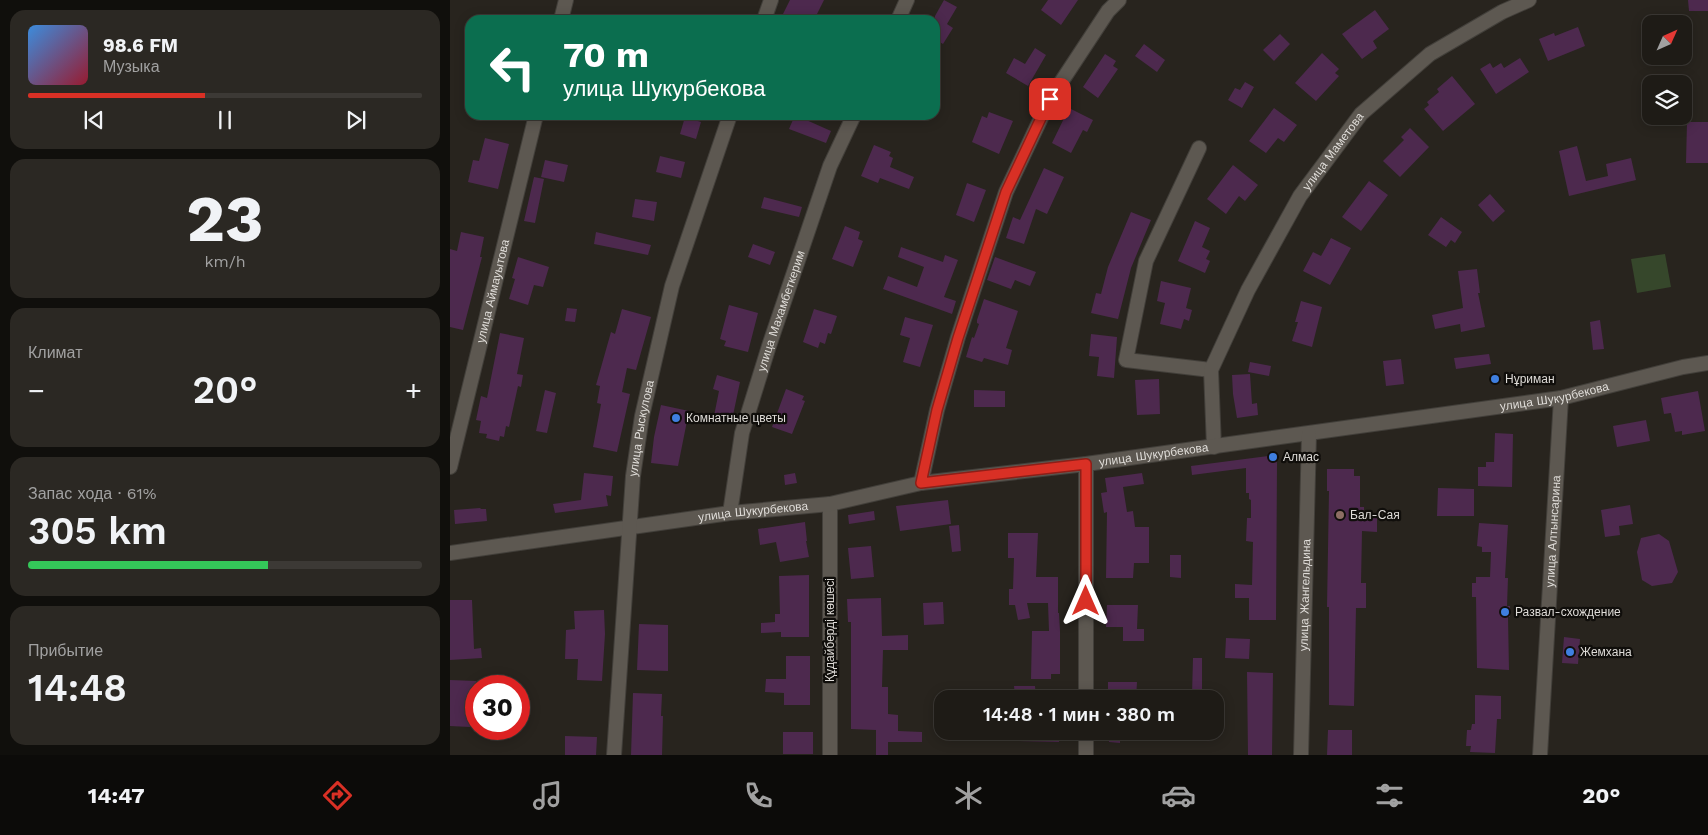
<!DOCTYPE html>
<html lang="ru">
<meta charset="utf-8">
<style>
:root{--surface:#1e1b16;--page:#2b2823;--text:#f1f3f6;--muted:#a1a1a1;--line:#3c3935;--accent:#d93025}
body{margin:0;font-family:"Work Sans",sans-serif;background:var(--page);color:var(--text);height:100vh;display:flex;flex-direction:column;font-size:19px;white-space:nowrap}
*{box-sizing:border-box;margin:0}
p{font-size:16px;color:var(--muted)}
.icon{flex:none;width:28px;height:28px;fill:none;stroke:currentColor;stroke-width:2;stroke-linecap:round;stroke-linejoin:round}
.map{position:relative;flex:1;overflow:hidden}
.sheet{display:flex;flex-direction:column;gap:10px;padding:10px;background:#100f0c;width:450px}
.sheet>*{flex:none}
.guide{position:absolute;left:15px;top:15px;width:475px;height:105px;border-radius:15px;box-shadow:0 2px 12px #0003,0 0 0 1px var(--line);background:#0b6e4f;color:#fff;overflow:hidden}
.needle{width:32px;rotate:45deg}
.controls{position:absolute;left:1192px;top:15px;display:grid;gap:10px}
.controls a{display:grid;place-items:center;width:50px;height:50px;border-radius:10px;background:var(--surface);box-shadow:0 2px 12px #0003,0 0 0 1px var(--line);font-size:25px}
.speed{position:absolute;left:15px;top:675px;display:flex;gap:10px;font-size:25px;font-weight:700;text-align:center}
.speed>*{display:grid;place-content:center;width:65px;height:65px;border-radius:50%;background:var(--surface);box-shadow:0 2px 12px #0003,0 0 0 1px var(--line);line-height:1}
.speed .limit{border:8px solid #d22;background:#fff;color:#111}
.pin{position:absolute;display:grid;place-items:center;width:42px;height:42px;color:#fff;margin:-21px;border-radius:10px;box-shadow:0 2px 8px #0006}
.me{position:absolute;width:55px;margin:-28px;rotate:0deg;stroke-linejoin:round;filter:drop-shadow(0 0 4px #0008)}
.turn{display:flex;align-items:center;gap:18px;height:105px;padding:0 15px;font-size:22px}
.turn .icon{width:65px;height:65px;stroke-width:2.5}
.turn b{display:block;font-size:35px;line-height:42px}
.big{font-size:38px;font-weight:600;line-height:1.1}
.sheet .tile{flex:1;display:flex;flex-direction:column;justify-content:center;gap:8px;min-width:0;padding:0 18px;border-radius:15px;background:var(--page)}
.sheet .dial{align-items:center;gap:0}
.dial b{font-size:65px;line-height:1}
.song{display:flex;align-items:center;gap:15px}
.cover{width:60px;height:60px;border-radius:8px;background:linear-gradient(135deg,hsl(210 70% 55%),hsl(350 70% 35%))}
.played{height:5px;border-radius:2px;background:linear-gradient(90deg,var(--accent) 45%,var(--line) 45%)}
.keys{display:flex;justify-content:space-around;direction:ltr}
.heat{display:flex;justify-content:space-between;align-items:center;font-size:28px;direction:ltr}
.charge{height:8px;border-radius:4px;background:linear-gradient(90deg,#34c759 61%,var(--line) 0)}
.trip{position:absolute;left:484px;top:690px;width:290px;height:50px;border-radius:15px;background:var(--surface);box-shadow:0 2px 12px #0003,0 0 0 1px var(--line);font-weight:600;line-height:50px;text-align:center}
.menu{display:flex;height:80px;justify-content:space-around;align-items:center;background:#0c0b09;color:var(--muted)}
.menu .icon{width:35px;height:35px}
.menu .current{color:var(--accent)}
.menu b{font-size:22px;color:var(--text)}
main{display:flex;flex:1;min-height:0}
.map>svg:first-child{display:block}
.green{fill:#36472b}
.building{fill:#4d294e}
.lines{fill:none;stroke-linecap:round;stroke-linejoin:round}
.minor-casing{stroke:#423f3a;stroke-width:16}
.minor{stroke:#5d5851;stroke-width:14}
.route-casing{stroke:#8d1f18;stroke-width:12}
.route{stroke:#d93025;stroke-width:9}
.shop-dot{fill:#3f7fe0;stroke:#100e0b;stroke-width:2}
.education-dot{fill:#8d6e63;stroke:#100e0b;stroke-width:2}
.labels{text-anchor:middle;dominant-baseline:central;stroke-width:4.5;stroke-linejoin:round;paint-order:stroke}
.street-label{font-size:12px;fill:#dfdcd8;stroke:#100e0b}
.poi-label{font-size:12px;fill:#dfdcd8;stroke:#100e0b;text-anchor:start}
</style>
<main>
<section class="sheet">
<div class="tile">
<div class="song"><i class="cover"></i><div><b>98.6 FM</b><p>Музыка</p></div></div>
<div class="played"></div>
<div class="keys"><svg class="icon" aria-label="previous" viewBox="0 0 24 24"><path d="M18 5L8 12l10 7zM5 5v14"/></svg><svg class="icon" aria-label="pause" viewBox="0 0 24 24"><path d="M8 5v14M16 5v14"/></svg><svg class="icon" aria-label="next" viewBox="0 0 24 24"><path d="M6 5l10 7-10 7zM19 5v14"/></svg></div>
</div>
<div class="tile dial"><b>23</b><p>km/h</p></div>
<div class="tile"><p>Климат</p>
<div class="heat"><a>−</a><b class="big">20°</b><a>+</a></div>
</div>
<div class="tile"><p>Запас хода · 61%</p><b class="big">305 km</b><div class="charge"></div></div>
<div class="tile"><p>Прибытие</p><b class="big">14:48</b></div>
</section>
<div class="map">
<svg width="1258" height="755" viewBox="0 0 1258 755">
<rect width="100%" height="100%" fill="#28241e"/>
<path class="green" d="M1215 254 1221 287 1187 293 1181 259Z"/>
<path class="building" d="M340 0H374L364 20H330Z
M494 0 507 7 497 24 503 28 493 44 485 39V16Z
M598 0H628L611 25 591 10Z
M1238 0H1258V11H1239Z
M925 10 939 29 923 41 927 48 912 59 892 34Z
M1128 27 1135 46 1098 61 1089 39 1104 33 1105 36Z
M830 34 840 44 824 61 813 50Z
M694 44 715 60 707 72 685 56Z
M585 48 596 55 578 86 556 73 564 58 575 64Z
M872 53 889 69 885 73 889 76 866 101 845 83Z
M655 54 666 61 663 66 668 69 648 98 633 87Z
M1070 58 1079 72 1046 94 1030 69 1040 63 1043 68 1051 63 1054 68Z
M1002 76 1025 104 993 131 974 109 979 105 977 102 989 92 987 89Z
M795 82 804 87 792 108 778 100 785 88 790 90Z
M619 108 643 120 637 132 633 130 621 153 602 143Z
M824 108 847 125 834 142 828 138 816 153 799 141Z
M539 112 563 121 549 154 522 142 532 116 537 118Z
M345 115 381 131 376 143 339 129Z
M235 117 251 122 246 139 230 134Z
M1237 122H1258V163H1236Z
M960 128 979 147 950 177 933 161 954 140 951 137Z
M35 138 59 144 48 189 18 182 23 160 29 161Z
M424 145 441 152 439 156 443 158 440 167 464 177 459 189 430 178 428 183 411 176Z
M1127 146 1136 181 1158 176 1156 164 1181 158 1186 180 1119 196 1109 151Z
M210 156 235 162 231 178 206 172Z
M95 160 118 165 114 182 91 177Z
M783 165 808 185 795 201 789 196 776 214 757 199Z
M594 168 614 177 597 214 586 209 574 244 556 238 563 217 570 220Z
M84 177 94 179 85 223 74 221Z
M919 181 938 195 911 231 892 217Z
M517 183 536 190 524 222 506 215Z
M1040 194 1055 211 1043 222 1028 205Z
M314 197 352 207 349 217 311 208Z
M185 199 207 202 204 221 182 217Z
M681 212 701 220 681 268 668 319 641 313 646 293 651 294 658 267Z
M991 217 1012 232 1005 243 1001 240 996 247 978 235Z
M745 221 760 228 752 247 760 251 756 259 760 261 755 273 728 261Z
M395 226 410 232 408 239 413 241 403 267 382 259Z
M11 232 34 237 30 257H32L13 330 0 327V249L7 251Z
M146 232 201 245 198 255 144 244Z
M881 238 901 248 880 285 853 271 863 252 871 256Z
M303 244 325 252 320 265 298 257Z
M451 247 493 262 495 255 508 260 494 297 506 301 502 314 433 289 438 276 467 287 474 267 448 257Z
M68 257 99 267 93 287 84 285 78 305 59 299 65 279 62 278Z
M545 257 586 272 580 286 565 280 561 289 537 280Z
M1027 269 1030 293H1028L1035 327 1011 332 1010 324 985 329 982 315 1013 308 1008 271Z
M711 281 741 288 736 308 742 310 739 321 734 319 731 329 710 324 715 303 707 301Z
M534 299 568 311 556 348 562 350 558 365 534 358 532 362 516 357 522 337 524 338 529 324 527 323V320Z
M851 301 872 307 862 347 842 341 848 322H845Z
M279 305 308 313 298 352 274 346 276 341 270 339Z
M117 308 127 309 125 322 115 321Z
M172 309 201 317 186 370 177 368 172 392 180 394 167 452 143 447 151 404 147 403 150 386 146 385 161 332 165 334Z
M364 309 387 316 381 334 378 333 375 344 370 342 368 348 353 342Z
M455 317 483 325 470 367 453 362 460 338 450 335Z
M1150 320 1154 349 1143 350 1140 322Z
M50 333 74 338 67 374 73 375 71 387 68 386 59 427 56 426 54 437 50 436 49 441 36 438 37 434 29 433 31 421 26 420 31 396 37 398Z
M641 334 667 337 664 378 647 376 649 357 639 356Z
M1039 354 1041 364 1006 369 1004 358Z
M951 359 954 384 936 386 933 361Z
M800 362 821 366 819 376 798 372Z
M800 374 802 404 807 403 808 415 787 418 783 394 782 375Z
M267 375 290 382 282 420 264 416 269 391 263 389Z
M709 379 710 414 687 415 685 380Z
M336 389 354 396 352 400 355 401 342 434 322 427Z
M95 390 106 393 97 433 86 431Z
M524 390 555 391V407H524Z
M1248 391 1255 431 1232 435V431L1225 432 1221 413 1214 414 1211 398Z
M211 405 239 411 228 466 201 463 204 437Z
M1196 420 1200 441 1167 447 1163 426Z
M1045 433 1063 434 1062 487 1028 486V467H1036V462H1044Z
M826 455 827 464 826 620H799V598H785V584L802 585 803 542 796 541 797 518H801V500L799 499V493H796V468L742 475 741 466Z
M877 469H904V476H910V507H914V515L927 516V532L912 531 911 583H916V608H906L904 706 879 705V607H877L879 491H877Z
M134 473 163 476 161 496 156 495 158 506 105 513 103 504 131 500Z
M345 473 347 483 335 485 334 475Z
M692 473 694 484 673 487 677 512 683 511 685 527H699V563H684L683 578H656L657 512 654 513 651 493 657 492 655 478Z
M988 488 1024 489V516H987Z
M498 500 501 524 450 531 446 506Z
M1180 505 1183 524 1169 526 1170 535 1155 537 1151 510Z
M30 508 31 509H36L37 521 5 524 4 510Z
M424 511 425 520 399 524 398 515Z
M355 522 357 541H356L359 557 330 562 326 542 310 545 308 529Z
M1029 523 1058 525 1055 578H1058L1057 606H1060V617H1058L1059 670 1027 668 1026 597H1022V583H1026V577H1040L1041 552H1032V547L1027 546Z
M509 525 511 551 502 552 499 526Z
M558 533H588L586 577H608V613H609L610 631V674H601V679H581L582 631H599L598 603H577L580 618 568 620 565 605H559V589H563L564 558H558Z
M1209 534 1219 541 1228 572 1222 583 1202 586 1192 580 1187 552 1191 538Z
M421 546 424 577 401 579 398 548Z
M720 555H731V578L720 577Z
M359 575V637H331V632L311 633V623L325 622V614H330L329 576Z
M431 598 432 636 458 635V650H433L432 687H438V714L448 715V731L472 732V742H438V755H426V730L401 729V622H398L397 599Z
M0 600H22L24 649 31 648 32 658 0 660Z
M493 602 494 624 474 625 473 603Z
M657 605H688L687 629H694V641H673V627H656Z
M154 610 155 634 152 681 127 680 128 659H115L116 630 125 629 124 611Z
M189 624 218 625V671L187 670Z
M1114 637 1130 639 1128 664 1112 663Z
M776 638 800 639 799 659 775 658Z
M336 656H360V705H334V693L315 692 316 679H336Z
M743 658H752V695H742Z
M797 672 823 673 822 755H798Z
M0 680 26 681V712H21L20 727 0 726Z
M658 682H687L686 699H658Z
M564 686H585L586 697H565Z
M183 693 212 694 211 716H213L212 755H181Z
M1025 695 1051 696V719H1047L1045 753 1020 752 1021 746H1016L1017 730H1021L1022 724H1025Z
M878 730H902V755H877Z
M568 731H609V742L568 741Z
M659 731H670V743L659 742Z
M333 732H363V754H333Z
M115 736 147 737 146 755H115Z"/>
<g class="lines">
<g class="minor-casing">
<g id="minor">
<path d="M111 20 116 0"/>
<path d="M314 20 321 0"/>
<path d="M448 20 457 0"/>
<path d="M749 148 696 261 676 360 761 370"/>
<path id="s1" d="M764 447 761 370 798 290 850 196 911 114 980 54 1052 12 1079 0"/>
<path id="s2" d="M0 467 86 115"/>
<path d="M471 483 487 410 508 337 556 192 600 99 658 11 669 0"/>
<path d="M380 504V755"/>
<path id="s3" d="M280 513 292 433 319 346 380 166 404 115"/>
<path id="s4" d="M0 553 280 513 380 504 471 483 636 464 1111 398 1233 367 1258 363"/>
<path d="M636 699V464"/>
<path id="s5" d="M164 755 183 476 192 416 222 286 280 115"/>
<path d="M636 755V731"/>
<path id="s6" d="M851 755 859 434"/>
<path id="s7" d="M1090 755 1111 398"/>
</g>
</g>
<use href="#minor" class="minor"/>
</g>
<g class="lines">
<g class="route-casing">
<path id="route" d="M600 99 556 192 508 338 487 410 471 483 636 464V601"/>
</g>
<use href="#route" class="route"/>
</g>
<g class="shop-dot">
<circle cx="1045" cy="379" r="5"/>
<circle cx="226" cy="418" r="5"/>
<circle cx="823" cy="457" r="5"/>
<circle cx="1055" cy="612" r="5"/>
<circle cx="1120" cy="652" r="5"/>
</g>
<circle class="education-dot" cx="890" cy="515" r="5"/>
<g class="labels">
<g class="street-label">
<text stroke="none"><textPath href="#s1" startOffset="328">улица Маметова</textPath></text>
<text stroke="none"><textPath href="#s2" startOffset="181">улица Аймауытова</textPath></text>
<text stroke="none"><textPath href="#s3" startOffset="209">улица Махамбеткерим</textPath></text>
<text stroke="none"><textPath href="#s4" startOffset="1116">улица Шукурбекова</textPath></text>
<text stroke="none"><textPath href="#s5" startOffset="328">улица Рыскулова</textPath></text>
<text stroke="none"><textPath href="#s4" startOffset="711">улица Шукурбекова</textPath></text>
<text stroke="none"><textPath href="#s4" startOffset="306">улица Шукурбекова</textPath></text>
<text stroke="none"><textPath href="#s7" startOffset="224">улица Алтынсарина</textPath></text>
<text stroke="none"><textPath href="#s6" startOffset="160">улица Жангельдина</textPath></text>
<text transform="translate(380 630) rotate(-90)">Құдайберді көшесі</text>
</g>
<g class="poi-label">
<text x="1055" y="379">Нұриман</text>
<text x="236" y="418">Комнатные цветы</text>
<text x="833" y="457">Алмас</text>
<text x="900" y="515">Бал-Сая</text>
<text x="1065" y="612">Развал-схождение</text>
<text x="1130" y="652">Жемхана</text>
</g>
</g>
</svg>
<div class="controls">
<a><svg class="needle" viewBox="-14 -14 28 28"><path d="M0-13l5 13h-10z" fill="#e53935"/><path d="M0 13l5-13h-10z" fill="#a1a1a1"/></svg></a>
<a><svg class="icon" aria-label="layers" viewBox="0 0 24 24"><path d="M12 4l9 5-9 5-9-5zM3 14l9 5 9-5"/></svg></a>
</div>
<div class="speed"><div class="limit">30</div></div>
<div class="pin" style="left:600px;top:99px;background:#d93025"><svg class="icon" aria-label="arrive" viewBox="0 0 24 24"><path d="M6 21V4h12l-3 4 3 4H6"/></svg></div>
<svg class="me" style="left:636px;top:601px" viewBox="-20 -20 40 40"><path d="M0-17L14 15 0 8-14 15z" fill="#d93025" stroke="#fff" stroke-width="4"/></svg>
<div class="trip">14:48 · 1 мин · 380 m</div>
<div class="guide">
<div class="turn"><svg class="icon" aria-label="left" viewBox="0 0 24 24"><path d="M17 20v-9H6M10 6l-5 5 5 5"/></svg><div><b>70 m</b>улица Шукурбекова</div></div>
</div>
</div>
</main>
<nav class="menu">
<b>14:47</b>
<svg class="icon current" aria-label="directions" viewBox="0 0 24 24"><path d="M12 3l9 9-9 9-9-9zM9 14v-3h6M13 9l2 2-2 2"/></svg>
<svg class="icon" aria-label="music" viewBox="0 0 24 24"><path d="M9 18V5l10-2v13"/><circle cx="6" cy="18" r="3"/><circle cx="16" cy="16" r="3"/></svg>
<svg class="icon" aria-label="phone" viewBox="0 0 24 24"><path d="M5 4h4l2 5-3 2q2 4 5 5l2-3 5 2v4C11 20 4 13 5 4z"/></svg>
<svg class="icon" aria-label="climate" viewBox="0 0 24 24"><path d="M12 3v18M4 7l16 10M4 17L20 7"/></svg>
<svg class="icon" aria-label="car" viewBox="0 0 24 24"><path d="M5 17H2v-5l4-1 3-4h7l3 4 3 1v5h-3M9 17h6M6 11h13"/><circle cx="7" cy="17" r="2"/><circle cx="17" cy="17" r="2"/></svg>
<svg class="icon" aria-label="filters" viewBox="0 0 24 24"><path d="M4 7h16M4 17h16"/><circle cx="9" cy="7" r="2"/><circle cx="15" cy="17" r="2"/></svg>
<b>20°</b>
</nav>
